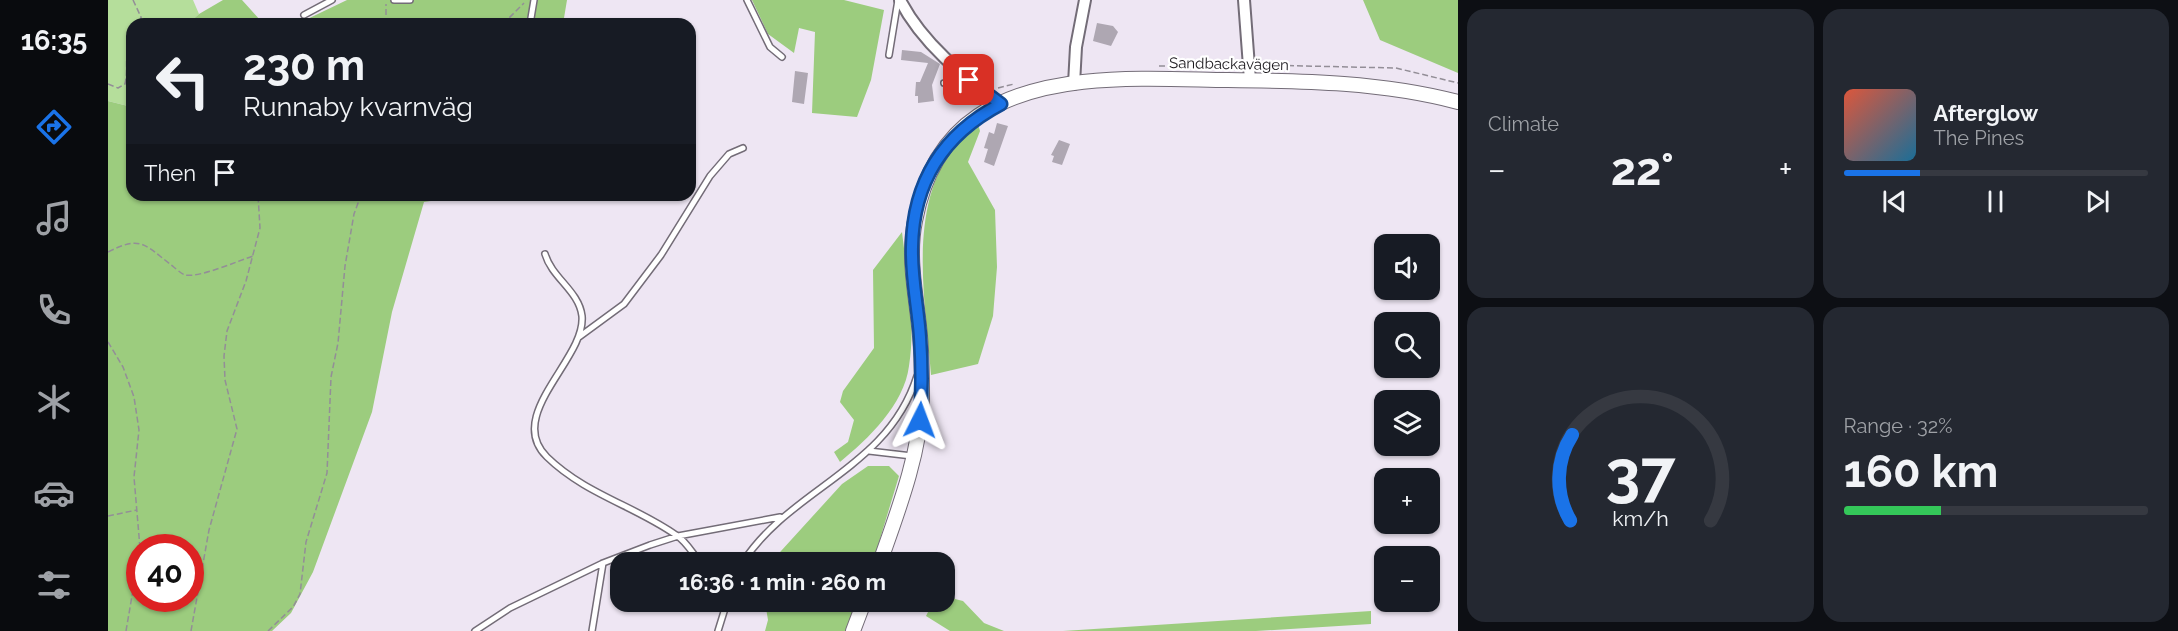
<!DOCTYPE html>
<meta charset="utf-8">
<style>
:root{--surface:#171b24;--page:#242831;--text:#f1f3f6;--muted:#9ea1a6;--line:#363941;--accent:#1a73e8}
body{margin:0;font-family:Raleway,sans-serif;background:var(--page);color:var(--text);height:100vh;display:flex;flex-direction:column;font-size:22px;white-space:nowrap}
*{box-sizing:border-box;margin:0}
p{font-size:20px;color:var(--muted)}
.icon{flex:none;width:33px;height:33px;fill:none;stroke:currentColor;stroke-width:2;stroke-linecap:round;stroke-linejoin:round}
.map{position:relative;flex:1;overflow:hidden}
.details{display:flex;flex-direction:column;gap:9px;padding:9px;background:#0d0f14;width:720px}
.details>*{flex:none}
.hud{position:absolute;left:18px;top:18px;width:570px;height:183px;border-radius:18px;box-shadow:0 2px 4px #0004;background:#171b24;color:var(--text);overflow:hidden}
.tools{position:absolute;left:1266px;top:234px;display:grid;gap:12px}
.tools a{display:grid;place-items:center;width:66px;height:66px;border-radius:12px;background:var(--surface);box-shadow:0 2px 4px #0004;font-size:30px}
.speed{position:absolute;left:18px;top:534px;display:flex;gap:12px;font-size:30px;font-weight:700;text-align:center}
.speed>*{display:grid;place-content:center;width:78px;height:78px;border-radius:50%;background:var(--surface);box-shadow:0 2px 4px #0004;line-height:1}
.speed .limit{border:9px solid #d22;background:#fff;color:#111}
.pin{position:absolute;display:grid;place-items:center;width:51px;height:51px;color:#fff;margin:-26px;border-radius:12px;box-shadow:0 3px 9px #0006}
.me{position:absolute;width:66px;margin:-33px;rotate:3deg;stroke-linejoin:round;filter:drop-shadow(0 0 4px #0008)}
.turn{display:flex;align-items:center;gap:21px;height:126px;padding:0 18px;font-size:27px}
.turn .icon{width:78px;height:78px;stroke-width:2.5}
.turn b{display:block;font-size:42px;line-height:51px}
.then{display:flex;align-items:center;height:57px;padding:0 18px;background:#0003;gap:12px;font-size:22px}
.big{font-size:45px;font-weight:700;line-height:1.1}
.details .widget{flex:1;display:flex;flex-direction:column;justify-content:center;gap:9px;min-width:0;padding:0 21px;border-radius:18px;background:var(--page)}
.details .dial{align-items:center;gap:0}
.dial svg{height:156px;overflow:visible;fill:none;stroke:var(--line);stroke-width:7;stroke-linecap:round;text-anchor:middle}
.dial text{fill:var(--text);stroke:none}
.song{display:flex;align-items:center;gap:18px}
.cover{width:72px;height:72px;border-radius:9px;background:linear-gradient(135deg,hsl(10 70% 55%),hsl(200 70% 35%))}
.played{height:6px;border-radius:3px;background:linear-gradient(90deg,var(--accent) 25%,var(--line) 25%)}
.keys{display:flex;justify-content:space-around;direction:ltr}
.heat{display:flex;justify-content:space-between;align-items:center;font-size:33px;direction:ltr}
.charge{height:9px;border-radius:4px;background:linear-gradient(90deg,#34c759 32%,var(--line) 0)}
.details .tiles{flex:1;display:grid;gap:9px;grid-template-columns:repeat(2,1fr)}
.trip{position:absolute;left:502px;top:552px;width:345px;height:60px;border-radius:18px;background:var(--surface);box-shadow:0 2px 4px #0004;font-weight:700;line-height:60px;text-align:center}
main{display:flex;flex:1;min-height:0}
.tabs{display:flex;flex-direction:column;width:108px;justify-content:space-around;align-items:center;background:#090b0e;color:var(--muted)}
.tabs .icon{width:42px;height:42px}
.tabs .on{color:var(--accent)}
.tabs b{font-size:27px;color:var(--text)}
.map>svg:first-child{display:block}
.green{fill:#b5de9b}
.forest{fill:#9ccc7e;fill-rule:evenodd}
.building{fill:#aea7b2}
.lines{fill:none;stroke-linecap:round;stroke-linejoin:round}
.service-casing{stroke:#736c77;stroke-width:8}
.minor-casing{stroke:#736c77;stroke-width:14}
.tertiary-casing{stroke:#736c77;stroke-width:16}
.path{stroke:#938e97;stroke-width:1.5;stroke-dasharray:6 3;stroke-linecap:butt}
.service{stroke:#fff;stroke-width:5}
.minor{stroke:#fff;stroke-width:10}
.tertiary{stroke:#fff;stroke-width:14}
.route-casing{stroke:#114b97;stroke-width:15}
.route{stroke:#1a73e8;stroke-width:10}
.labels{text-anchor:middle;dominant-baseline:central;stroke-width:4.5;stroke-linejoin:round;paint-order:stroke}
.street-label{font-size:15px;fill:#18161a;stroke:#fff}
</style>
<main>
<nav class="tabs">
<b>16:35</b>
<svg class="icon on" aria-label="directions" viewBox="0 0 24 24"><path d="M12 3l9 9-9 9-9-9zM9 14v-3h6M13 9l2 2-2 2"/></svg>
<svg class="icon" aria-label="music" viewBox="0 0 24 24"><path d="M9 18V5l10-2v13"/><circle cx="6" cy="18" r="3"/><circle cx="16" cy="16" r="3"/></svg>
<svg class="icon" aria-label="phone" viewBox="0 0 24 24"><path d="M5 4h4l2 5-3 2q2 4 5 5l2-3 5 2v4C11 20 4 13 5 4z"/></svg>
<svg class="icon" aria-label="climate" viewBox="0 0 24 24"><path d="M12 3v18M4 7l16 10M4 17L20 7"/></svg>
<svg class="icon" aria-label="car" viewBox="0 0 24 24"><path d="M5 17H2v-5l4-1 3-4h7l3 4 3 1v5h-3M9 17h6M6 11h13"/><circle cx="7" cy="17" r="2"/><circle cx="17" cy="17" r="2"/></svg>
<svg class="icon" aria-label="filters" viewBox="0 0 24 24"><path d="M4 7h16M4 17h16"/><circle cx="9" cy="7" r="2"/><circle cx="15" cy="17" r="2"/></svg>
</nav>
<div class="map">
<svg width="1350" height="631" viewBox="0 0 1350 631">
<rect width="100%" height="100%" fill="#eee6f3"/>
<path class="green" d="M0 0H85L91 14 80 24H24V107L0 101Z"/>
<path class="forest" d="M115 0H134L152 20 171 24H80L91 14Z
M239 0H459L455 24H189Z
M644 0H736L776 10 763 80 749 117 704 113 707 32 691 28 686 53 660 34Z
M1255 0H1350V73L1272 40Z
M0 101 24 107V195H364L316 202 284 312 264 412 205 572 183 613 164 631H0ZM32 548H82V598H32Z
M870 124 872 131 860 162 887 210 889 267 885 316 870 364 823 375C818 305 798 206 847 147 854 139 862 132 870 124Z
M794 232C799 275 808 322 801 366 796 405 760 439 732 462L726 452 740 442 746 420 732 402 735 391 766 348 765 270Z
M760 466H781L791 476 765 562H663L734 484Z
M837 581 847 599 855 601 876 623 896 631H842L818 616 825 602H837Z
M657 602H751L739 631H657L660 620Z
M1263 611V624L1148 631H955Z"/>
<path class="building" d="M989 23 1005 26 1010 32 1003 46 985 41Z
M794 50 813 52 832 64 824 85 826 101 810 103V96H807L808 82H812L820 63 793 60Z
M687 71 700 73 696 104 684 102Z
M889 123 900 126 886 166 876 162 880 149 876 148 881 132 886 134Z
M951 140 962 144 954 165 944 162 946 156 943 155Z"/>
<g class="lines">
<g class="service-casing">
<path id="service" d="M286 0H302
M639 0 662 47 674 57
M196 15 224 0
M422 24 426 0
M781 55 790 0
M836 83 861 80
M437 254C444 278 471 291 474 316 478 359 396 415 439 457 477 494 527 506 568 535 578 541 585 554 592 562
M471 337 516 304 553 255 602 176 621 154 635 148
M761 451 804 456
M635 562C683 488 780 469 809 376
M367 631 402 608 495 563 542 545 570 536 672 517
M484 631 495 563
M610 631 619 602"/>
</g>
<g class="minor-casing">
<path id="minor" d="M792 0C814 43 855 76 893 104
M1136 0 1142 80
M966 84 968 47 977 0"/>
</g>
<g class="tertiary-casing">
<path id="tertiary" d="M772 562C790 511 812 454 814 399 814 378 814 357 812 336 809 298 799 259 807 221 815 178 833 141 870 116 937 70 1042 79 1120 80 1198 81 1274 82 1350 102
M745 631 756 602"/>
</g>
<path class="path" d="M25 0 33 17V24
M278 24V4
M395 24 416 3
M1153 65 1288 68 1350 83
M1051 66 1130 65
M0 84 10 88 17 84C21 67 15 55 24 39
M890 88 906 84
M0 252C32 236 35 243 62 264 66 267 72 273 77 275 91 278 130 261 145 256
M0 342 15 367 26 397 31 430 26 477 32 548
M0 516 29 510
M18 631 32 549
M83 631 101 530 129 429 117 380 116 356 119 331 138 281 152 228 150 195
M160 631 185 607 192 594 198 542 219 473 223 377 230 343 237 266 246 214 253 195"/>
<use href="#service" class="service"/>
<use href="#minor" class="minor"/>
<use href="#tertiary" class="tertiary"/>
</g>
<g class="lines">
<g class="route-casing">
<path id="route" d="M812 420C814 392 814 365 812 337 810 307 803 277 804 247 805 181 836 134 893 104L861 80"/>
</g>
<use href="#route" class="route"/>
</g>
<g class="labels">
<g class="street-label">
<text transform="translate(1121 64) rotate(1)">Sandbackavägen</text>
</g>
</g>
</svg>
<div class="tools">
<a><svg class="icon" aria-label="sound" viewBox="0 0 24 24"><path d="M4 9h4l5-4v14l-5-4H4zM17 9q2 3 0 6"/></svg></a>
<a><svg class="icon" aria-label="search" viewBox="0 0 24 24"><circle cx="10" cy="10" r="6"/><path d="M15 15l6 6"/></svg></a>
<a><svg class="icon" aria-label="layers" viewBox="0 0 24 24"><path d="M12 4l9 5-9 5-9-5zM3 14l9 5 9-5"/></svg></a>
<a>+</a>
<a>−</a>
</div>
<div class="speed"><div class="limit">40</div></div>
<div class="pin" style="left:861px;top:80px;background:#d93025"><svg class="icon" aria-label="arrive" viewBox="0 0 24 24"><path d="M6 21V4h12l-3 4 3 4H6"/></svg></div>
<svg class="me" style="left:812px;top:420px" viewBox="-20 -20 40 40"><path d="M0-17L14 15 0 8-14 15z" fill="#1a73e8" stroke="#fff" stroke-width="4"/></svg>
<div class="trip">16:36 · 1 min · 260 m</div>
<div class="hud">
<div class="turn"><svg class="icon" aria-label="left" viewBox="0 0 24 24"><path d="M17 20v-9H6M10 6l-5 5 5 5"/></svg><div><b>230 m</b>Runnaby kvarnväg</div></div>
<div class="then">Then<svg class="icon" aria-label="arrive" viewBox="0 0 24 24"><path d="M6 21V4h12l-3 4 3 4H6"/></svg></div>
</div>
</div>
<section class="details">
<div class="tiles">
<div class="widget"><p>Climate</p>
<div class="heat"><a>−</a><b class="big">22°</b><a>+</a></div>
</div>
<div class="widget">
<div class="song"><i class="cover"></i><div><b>Afterglow</b><p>The Pines</p></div></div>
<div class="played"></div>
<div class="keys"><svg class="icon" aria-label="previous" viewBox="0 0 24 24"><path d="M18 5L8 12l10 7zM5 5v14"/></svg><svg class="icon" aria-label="pause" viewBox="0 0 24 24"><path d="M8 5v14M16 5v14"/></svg><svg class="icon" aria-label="next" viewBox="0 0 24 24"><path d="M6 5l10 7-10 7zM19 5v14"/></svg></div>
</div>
<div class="widget dial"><svg viewBox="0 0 100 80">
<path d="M14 69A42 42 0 1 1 86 69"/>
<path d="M14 69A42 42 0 0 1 15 25" stroke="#1a73e8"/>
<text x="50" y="56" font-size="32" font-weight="700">37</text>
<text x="50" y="72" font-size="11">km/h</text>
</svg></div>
<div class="widget"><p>Range · 32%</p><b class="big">160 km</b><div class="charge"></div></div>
</div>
</section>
</main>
